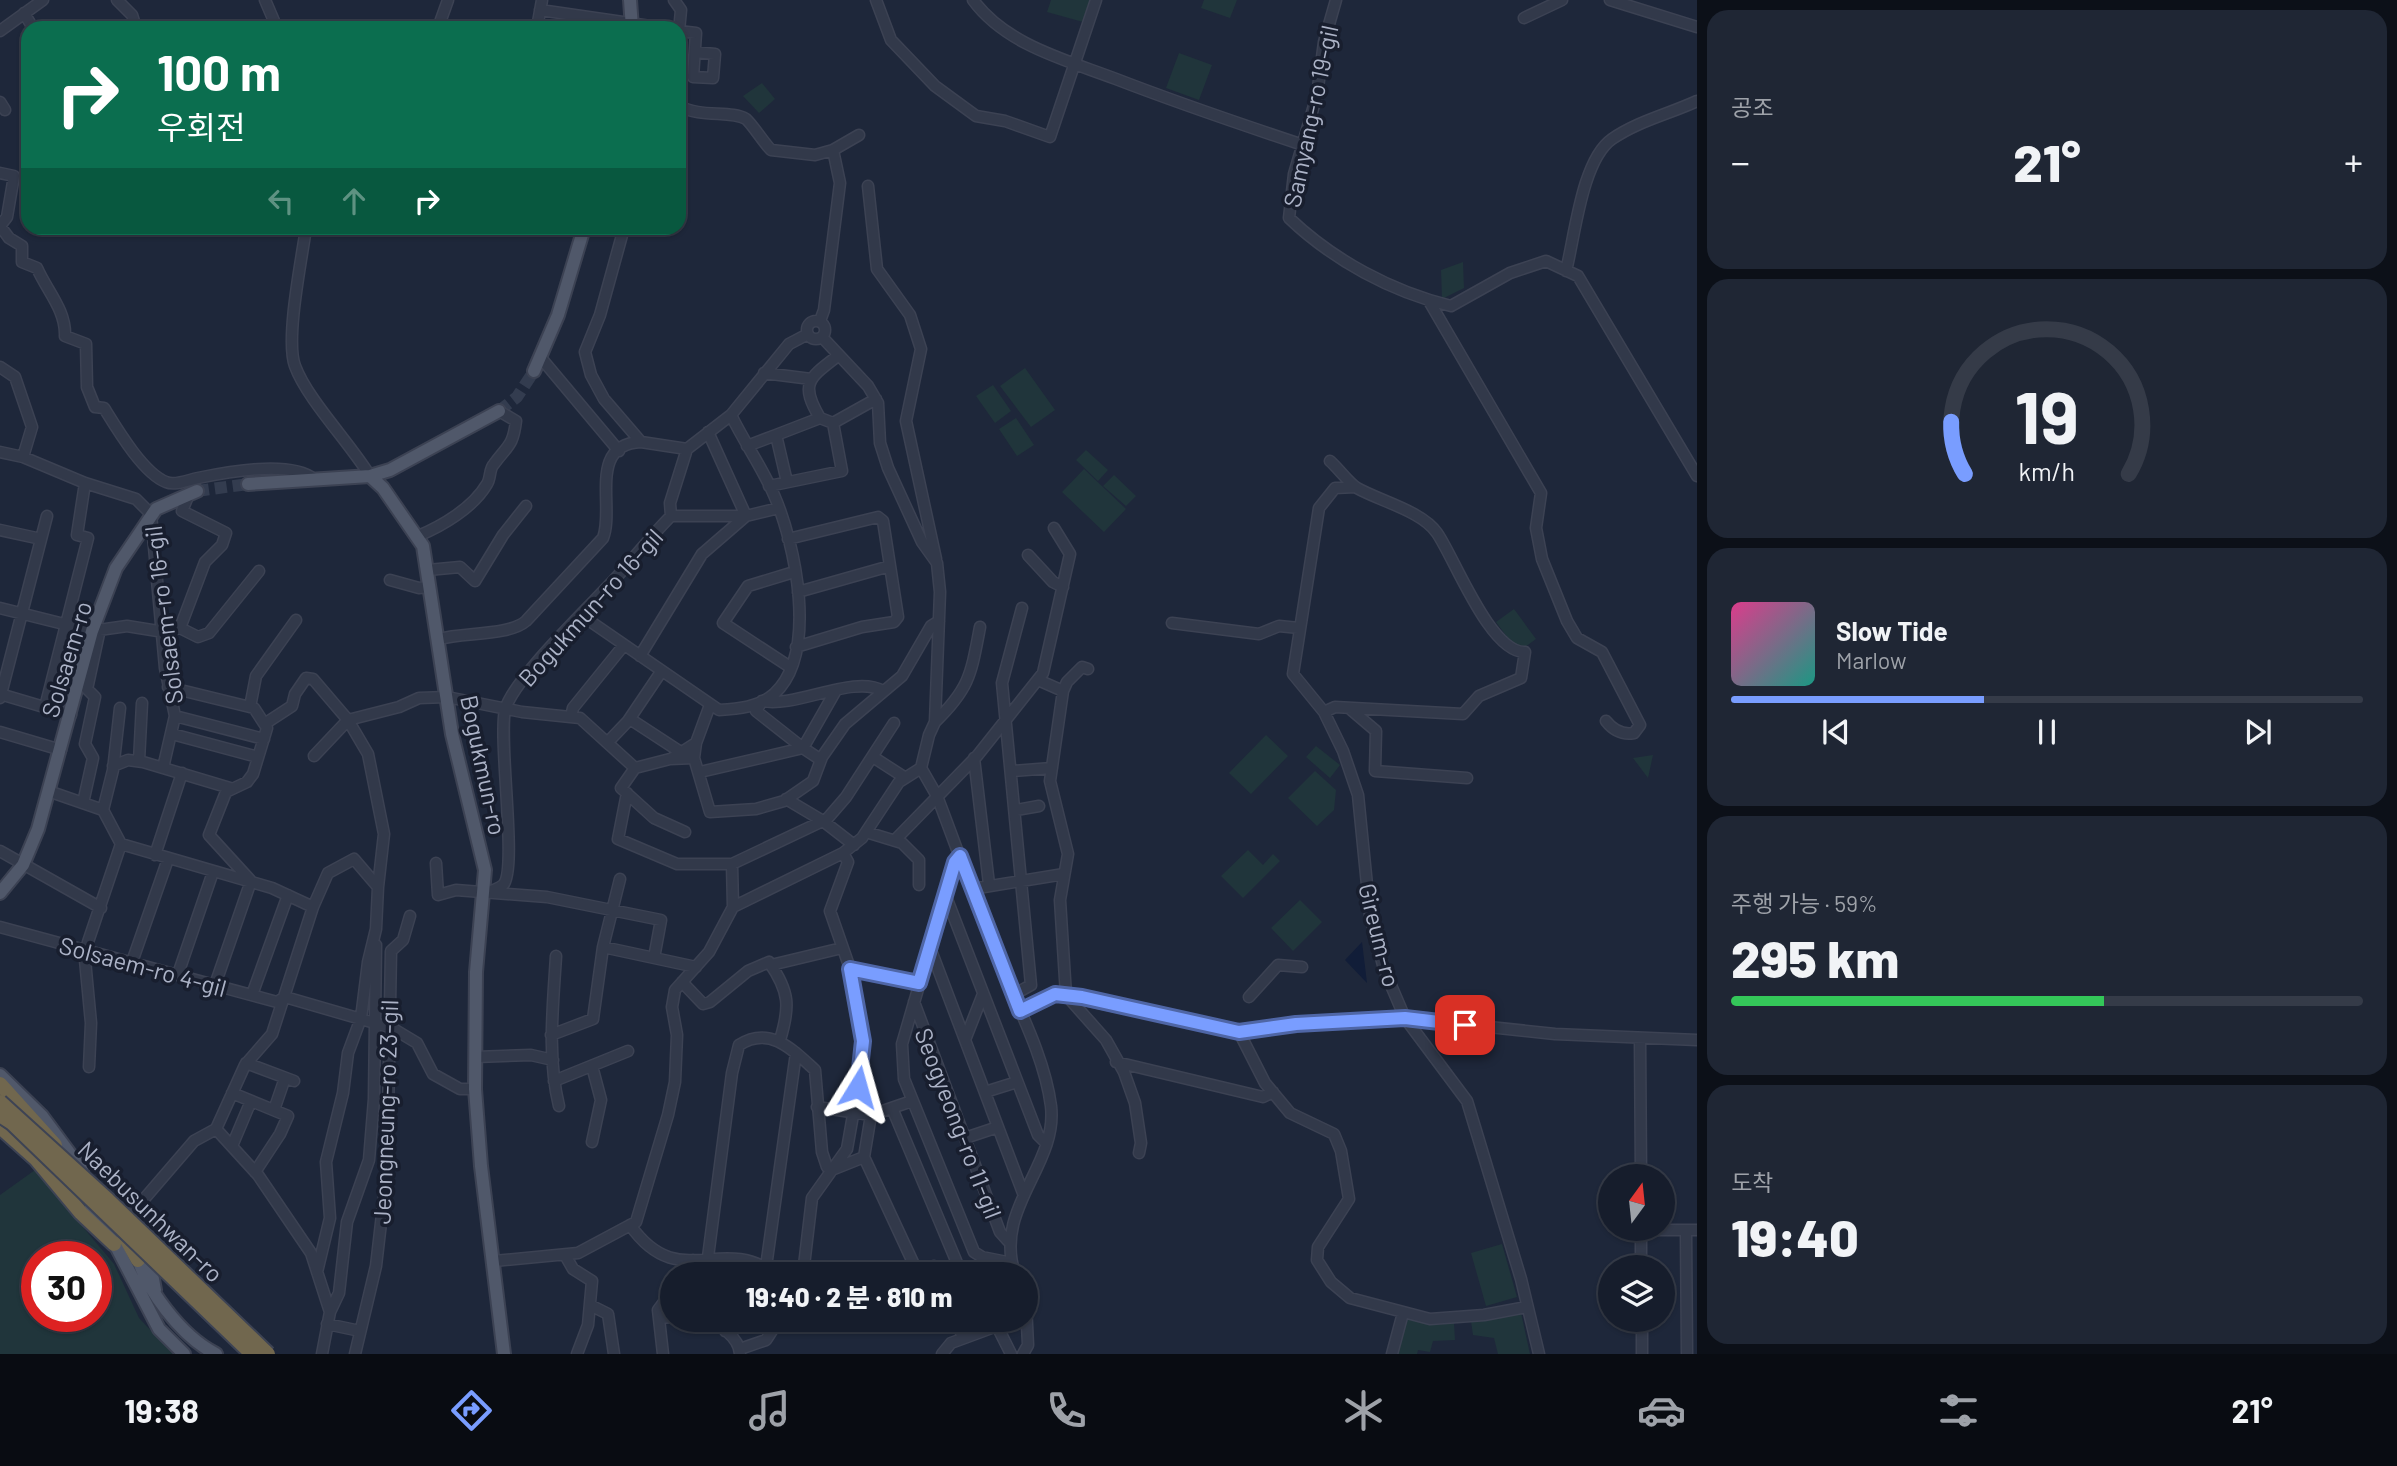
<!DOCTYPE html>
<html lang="ko">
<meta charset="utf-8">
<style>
:root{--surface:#161d2c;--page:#1f2634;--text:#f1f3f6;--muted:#9ea2a9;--line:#353b48;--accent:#799dff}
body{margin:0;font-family:Barlow,"Noto Sans KR",sans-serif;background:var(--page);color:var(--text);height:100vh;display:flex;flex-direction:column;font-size:26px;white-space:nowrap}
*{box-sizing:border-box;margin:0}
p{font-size:23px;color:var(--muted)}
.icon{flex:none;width:38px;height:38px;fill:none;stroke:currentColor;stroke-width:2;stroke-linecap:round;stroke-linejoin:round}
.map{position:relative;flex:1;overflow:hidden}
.panel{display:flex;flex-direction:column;gap:10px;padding:10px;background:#0c1018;width:700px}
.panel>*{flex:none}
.guide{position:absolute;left:21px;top:21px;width:665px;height:214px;border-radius:21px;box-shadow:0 2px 5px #0004,0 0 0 2px var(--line);background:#0b6e4f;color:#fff;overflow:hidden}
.needle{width:46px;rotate:15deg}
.controls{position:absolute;left:1598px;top:1164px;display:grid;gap:14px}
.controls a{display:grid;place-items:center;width:77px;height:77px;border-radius:50%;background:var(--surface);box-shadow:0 2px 5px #0004,0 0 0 2px var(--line);font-size:35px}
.speed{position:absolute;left:21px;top:1241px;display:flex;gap:14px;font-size:35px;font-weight:700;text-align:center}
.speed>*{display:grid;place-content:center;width:91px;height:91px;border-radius:50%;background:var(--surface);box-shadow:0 2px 5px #0004,0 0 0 2px var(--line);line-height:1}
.speed .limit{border:10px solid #d22;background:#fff;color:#111}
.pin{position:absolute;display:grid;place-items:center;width:60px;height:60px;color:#fff;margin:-30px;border-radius:14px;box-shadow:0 4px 10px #0006}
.me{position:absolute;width:77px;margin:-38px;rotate:8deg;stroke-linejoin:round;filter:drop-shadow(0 0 5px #0008)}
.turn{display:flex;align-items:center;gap:24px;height:147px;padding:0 21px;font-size:32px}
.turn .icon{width:91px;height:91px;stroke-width:2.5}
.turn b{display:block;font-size:49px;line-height:60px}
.lanes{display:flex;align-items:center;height:66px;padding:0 21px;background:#0003;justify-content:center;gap:35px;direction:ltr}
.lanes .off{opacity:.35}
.big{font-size:52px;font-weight:800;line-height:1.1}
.panel .widget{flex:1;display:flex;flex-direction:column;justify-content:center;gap:10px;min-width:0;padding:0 24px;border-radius:21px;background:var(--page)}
.panel .dial{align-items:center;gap:0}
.dial svg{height:182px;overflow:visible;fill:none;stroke:var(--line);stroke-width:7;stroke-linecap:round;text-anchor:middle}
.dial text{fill:var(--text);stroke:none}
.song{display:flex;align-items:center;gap:21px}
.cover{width:84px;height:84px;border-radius:10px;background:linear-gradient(135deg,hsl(330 70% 55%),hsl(170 70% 35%))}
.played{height:7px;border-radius:4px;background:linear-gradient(90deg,var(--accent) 40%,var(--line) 40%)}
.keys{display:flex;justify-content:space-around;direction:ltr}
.heat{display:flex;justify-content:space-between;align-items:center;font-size:38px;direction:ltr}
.charge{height:10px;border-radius:5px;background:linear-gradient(90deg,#34c759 59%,var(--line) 0)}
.trip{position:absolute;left:660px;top:1262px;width:378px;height:70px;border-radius:35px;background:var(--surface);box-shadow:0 2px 5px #0004,0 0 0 2px var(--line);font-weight:800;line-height:70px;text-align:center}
.tab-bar{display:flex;height:112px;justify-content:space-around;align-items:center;background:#090c12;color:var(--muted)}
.tab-bar .icon{width:49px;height:49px}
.tab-bar .current{color:var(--accent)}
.tab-bar b{font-size:32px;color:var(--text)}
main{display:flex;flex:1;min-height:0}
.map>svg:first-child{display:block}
.green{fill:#20353b;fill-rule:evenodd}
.water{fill:#111d38}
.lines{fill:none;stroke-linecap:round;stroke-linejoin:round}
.major-tunnel{stroke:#333c4f;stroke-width:12;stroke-dasharray:12 6;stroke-linecap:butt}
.minor-casing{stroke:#3c4253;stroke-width:13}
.major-casing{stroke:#3c4253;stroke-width:16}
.highway-casing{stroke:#3d4354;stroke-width:18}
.minor{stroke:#32394a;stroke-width:10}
.major{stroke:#50586a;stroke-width:12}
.highway{stroke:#71674e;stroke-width:14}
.highway-bridge-casing{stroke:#3d4354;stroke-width:18;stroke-linecap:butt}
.highway-bridge{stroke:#71674e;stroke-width:14}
.route-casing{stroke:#4f66a6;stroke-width:18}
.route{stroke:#799dff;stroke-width:12}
.labels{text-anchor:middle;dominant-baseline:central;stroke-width:7;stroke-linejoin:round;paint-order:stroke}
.street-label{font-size:24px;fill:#acb3c7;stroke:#181e2e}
</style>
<main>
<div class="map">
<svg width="1697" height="1354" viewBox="0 0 1697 1354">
<rect width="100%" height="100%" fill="#1e273a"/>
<path class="green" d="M1051 0H1090L1083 22 1047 12Z
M1204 0H1237L1230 18 1201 8Z
M1179 53 1212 65 1199 100 1166 88Z
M762 83 775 99 759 113 743 96Z
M1463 262 1464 288 1442 299 1441 270Z
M1025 368 1055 410 1031 427 1000 386Z
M993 385 1011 411 995 423 976 396Z
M1016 418 1034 445 1017 456 999 429Z
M1086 450 1108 470 1098 481 1076 460Z
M1084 469 1126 509 1104 532 1062 492Z
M1114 475 1136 496 1126 506 1103 486Z
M1514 609 1536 639 1518 652 1496 622Z
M1266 735 1288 756 1251 794 1229 773Z
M1316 746 1340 765 1330 778 1306 757Z
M1653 755 1648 778 1633 758Z
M1315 771 1336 790 1334 810 1317 826 1288 798Z
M1248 850 1263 865 1273 854 1280 861 1243 898 1221 876Z
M1300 900 1322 922 1293 951 1271 928Z
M35 1170 114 1264 139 1318 173 1354H0V1195ZM37 1256H96V1316H37Z
M1502 1244 1517 1297 1486 1306 1471 1253Z
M1521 1313 1530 1354H1498L1494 1338 1473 1335 1471 1321Z
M1406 1319 1432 1325 1454 1323 1455 1340 1433 1341 1430 1352 1418 1350 1417 1354H1397Z"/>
<path class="water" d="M1362 942 1367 983 1345 960Z"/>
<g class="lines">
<path class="major-tunnel" d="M499 411 517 397 534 371
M197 491 248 484"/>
<g class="minor-casing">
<path id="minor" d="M117 0 132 15 136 28
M265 0 277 28
M674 0 681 10 679 31 696 33 693 77 713 78 715 54 695 52
M876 0 891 40 935 86 976 116 1005 121 1050 137 1096 0
M973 0C1006 45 1066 60 1116 79 1178 103 1240 124 1303 145
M1336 0 1324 42 1317 95 1294 174 1289 218C1333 260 1392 292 1451 306L1510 273 1546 261 1578 276 1697 476
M1610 0 1697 27
M540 10 664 28
M24 13 33 28
M1524 18 1562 0
M438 28 448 0
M537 28 542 0
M0 31 43 0
M0 102 5 110
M679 106C701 118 731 110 746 119 752 124 764 143 771 150L815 155 833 150 840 183 824 310 820 321
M833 150 859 135
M0 173 14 176 7 217 0 226
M868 186 877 269 910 315 921 349 906 421 936 559
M0 226 9 238 22 246V262L37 268C47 291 66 310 65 336L86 344 87 387 95 407 104 408C117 429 143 473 166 482 175 486 188 480 198 478 227 472 290 460 314 479
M306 228C302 258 285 339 295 366 307 399 350 443 370 476
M624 228 600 315 585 352 591 375 604 399 641 442 687 449
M1566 271C1575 235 1582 160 1612 139 1638 121 1669 114 1697 101
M1429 301 1541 493 1536 528 1542 559 1567 621 1577 638 1602 652 1640 725 1634 733C1622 735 1613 730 1606 721
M807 330a9 9 0 1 1 18 0a9 9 0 1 1-18 0Z
M822 337 868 386 878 403 880 443 888 468 922 542 937 563 940 592 935 722 929 735 921 768 937 796C959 854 980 913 1003 971 1021 1013 1045 1060 1051 1106 1058 1166 993 1208 1015 1274
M541 358 619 451
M0 367 15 377 32 427 23 457
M764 373 811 379
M820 418C799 383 809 378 839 355
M833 423 876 399
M747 446 776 435
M0 452 23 457 85 483 136 499 151 514 165 668 175 716 163 768
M769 486 842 471 833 423 820 418 776 435 787 482
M1355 487 1335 488 1319 508 1293 674 1324 712 1343 751 1358 795 1370 915 1384 969 1405 1018 1467 1101 1521 1279 1539 1354
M671 516 670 503 687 449 731 415 789 344 808 334
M0 530 41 539
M418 536C442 526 473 508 487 484 491 478 489 469 494 464 508 445 513 446 516 421L499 411
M788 539 878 517 883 521 898 617 894 622 862 627 796 647
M1028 555 1053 582 1063 587
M428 570 460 567 475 581 503 535 526 506
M390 580 419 588 430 587
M798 592 890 566
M0 608 92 631 127 626 164 632 180 628
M581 615 719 710C738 709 759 707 774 694 819 653 795 543 774 495 762 467 744 442 731 415
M1172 623 1259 634 1279 626 1299 628
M180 628 205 562 222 545 226 533 182 511 189 494
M180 628 198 637 209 633 259 571
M439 639C464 632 509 636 526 621L603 538C615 508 587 444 641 442
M640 656 702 554 746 516 708 432
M790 667 723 623 748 586 794 572
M1038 680 1063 691 1050 781 1068 854 1060 900 1066 995 1106 1040 1124 1072 1135 1103 1141 1143 1139 1153
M168 687 254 708 267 728 253 774 247 782 226 792 209 835 251 881 216 982
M1063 691 1067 682 1082 667 1088 669
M835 692 803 748 756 711 762 701C797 708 854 674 883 691
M0 694 71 715
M0 698 47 516
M45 707 88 538 77 535 85 483
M250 707 256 676 296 620
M1349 708 1376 731 1375 771 1467 778
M1324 712 1335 707 1463 714 1479 696 1521 678 1525 652C1490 653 1454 557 1437 533 1422 511 1380 501 1357 488 1348 482 1339 469 1330 461
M175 716 264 739
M571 717 573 708 624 645
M630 719 679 751
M935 722C970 688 971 674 980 627
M266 723 292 706 295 694 306 678 313 679 348 720 368 754 384 834 378 887
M0 732 61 750
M172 734 258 757
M608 742 628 721 661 672
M696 743 694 758 710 812 756 809 784 801 813 781 822 757 845 724 902 676 931 626 939 621
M314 756 348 720 399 707 419 698 447 697 522 712 580 718 635 768
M873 757 904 777
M974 758 989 884
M671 759 696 743 710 705
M139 761 142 703
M113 766 128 760 143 762 230 788
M1012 771 1052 768
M700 772 803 748 821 760
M51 792 103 810 121 844 272 888 313 907
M627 793 618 839 677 864H732L827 819 846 797 894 723
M786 799 823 821 854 845
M83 803 93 758 85 744 95 697 87 689 100 629
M103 810 113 770 120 708
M1016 810 1039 806
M685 832 654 818 621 788 635 768 670 759 694 758
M866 832 902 843 919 860V885
M895 840 977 756 1043 673 1070 554 1054 528
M0 851 101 908
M155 855 182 773
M960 857 955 862 902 1044 904 1079 974 1252 982 1257 1012 1263
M436 863 438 895 456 890 547 897 661 920 654 958
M732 864 733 907
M972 889 1064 874
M484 894C489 892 498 889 503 885 518 870 498 741 505 710 513 679 590 606 614 580 633 559 651 536 671 516H746L779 508
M945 894 1038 1135 1045 1142
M0 927 277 1002 285 997
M929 945 1023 1193
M603 947 696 967
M556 956C553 1006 547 1057 559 1106
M132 962 168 859
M771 965 842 948
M850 969 919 983
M178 974 213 872
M682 982 703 1004 710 1002 748 971 769 962C790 992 790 1007 780 1040
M253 992 288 895
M1013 995 1031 985 1002 683 1022 608
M285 997 392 1028 417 1043 433 1074 460 1089H475
M1249 997 1278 965 1302 967
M914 1002 1000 1232 1008 1241
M1020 1011 1055 994 1239 1032 1296 1024 1405 1018 1555 1034 1697 1040
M1239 1032 1265 1083 1290 1113 1334 1134 1341 1151 1349 1199 1318 1247 1317 1260 1331 1282 1350 1298 1430 1319 1484 1315 1527 1307
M551 1035 593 1019 603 947 620 879
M1640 1038 1641 1176
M965 1040 983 994
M475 1057 531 1055 553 1060
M1116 1062 1263 1097 1273 1092
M246 1063 294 1081
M89 1067 91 1023 85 960 88 942 121 844
M554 1081 628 1051
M985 1092 1017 1082
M232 1093 288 1116 280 1134 255 1172
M817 1107 871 1115 912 1101
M892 1108 960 1270
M274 1110 285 1078
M871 1115 864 1157 917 1271 934 1266 937 1274
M216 1129 245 1065 272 1034 313 907 328 873 354 859 378 887 376 929 368 962 361 1018 348 1053 343 1093 326 1162 330 1218 317 1272
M216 1129 258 1175 311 1253 330 1312 322 1354
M965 1138 998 1127
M592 1142 601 1100 592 1066
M232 1146 251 1101
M126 1220 194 1141 216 1129
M630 1225C679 1294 720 1233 775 1274
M1641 1228V1267
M1641 1230H1697
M1686 1230 1687 1354
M565 1255 573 1269 592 1281 588 1325 577 1354
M708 1257 732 1073 739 1045C770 1025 793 1050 815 1070L822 1152 827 1167 834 1169 864 1157
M494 1261 578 1253 636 1222 668 1115 675 1082 677 1035 672 1007 675 990 709 952 733 907 843 853 862 838 899 782 921 768
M685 1274 693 1260
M765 1274 796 1053
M803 1274 812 1198 847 1149 862 1064 863 1041 854 980 830 911 848 862 843 853
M592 1306 608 1314 614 1354
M330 1312 339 1293 347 1222 369 1160 374 1099 376 945
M659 1318 672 1317
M703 1320C720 1324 739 1337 740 1354
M956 1320 963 1338
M1642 1320V1354
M327 1324 360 1331
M725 1331 733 1320
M740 1349 766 1340 779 1320
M355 1354 376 1266 387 1171 391 951 403 940 410 916
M663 1354 658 1310 672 1291
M942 1354 951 1343 997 1326 1011 1354
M1023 1354 1028 1345 1026 1304
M1392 1354 1403 1313"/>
</g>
<g class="major-casing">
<path id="major" d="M630 0 632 28
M534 371 558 315 584 228
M370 476 383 488 423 546 452 734 485 870 476 972 475 1089 481 1166 504 1354
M248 484 370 476 390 470 499 411
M0 893 23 865 38 829 92 631 116 568 156 509 197 491
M0 1075 42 1116 82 1170
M91 1207 103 1221 159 1329 184 1354
M136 1251C144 1288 182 1337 216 1354
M148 1252 155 1290"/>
</g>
<g class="highway-casing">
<path id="highway" d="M0 1084 55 1145
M0 1127 36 1159 81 1213 114 1244
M123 1233 138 1260"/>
</g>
<use href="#minor" class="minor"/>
<use href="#major" class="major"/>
<use href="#highway" class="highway"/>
<g class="highway-bridge-casing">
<path id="highway-bridge" d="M0 1102 108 1200 268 1354
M0 1115 12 1123 252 1354"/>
</g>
<use href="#highway-bridge" class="highway-bridge"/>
</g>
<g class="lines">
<g class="route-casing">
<path id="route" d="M858 1087 863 1041 850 969 919 983 955 862 960 856 1020 1011 1055 994 1082 997 1239 1032 1296 1024 1405 1018 1465 1025"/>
</g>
<use href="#route" class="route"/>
</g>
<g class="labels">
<g class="street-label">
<text transform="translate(1310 116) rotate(-78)">Samyang-ro 19-gil</text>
<text transform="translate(590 607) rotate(-48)">Bogukmun-ro 16-gil</text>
<text transform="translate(163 615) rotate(-97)">Solsaem-ro 16-gil</text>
<text transform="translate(66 659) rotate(-73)">Solsaem-ro</text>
<text transform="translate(484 765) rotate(78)">Bogukmun-ro</text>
<text transform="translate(1380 935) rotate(76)">Gireum-ro</text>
<text transform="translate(143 966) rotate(15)">Solsaem-ro 4-gil</text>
<text transform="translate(385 1112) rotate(-88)">Jeongneung-ro 23-gil</text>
<text transform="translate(959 1123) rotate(69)">Seogyeong-ro 11-gil</text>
<text transform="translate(151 1211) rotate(44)">Naebusunhwan-ro</text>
</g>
</g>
</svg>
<div class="controls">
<a><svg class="needle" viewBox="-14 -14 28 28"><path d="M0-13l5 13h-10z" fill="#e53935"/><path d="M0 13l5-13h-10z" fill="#9ea2a9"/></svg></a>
<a><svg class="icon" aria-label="layers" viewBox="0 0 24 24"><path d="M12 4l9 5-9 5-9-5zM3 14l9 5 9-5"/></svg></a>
</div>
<div class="speed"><div class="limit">30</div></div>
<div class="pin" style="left:1465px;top:1025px;background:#d93025"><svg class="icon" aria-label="arrive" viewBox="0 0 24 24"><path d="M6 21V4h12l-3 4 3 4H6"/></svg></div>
<svg class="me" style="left:858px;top:1087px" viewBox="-20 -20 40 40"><path d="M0-17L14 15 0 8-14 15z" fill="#799dff" stroke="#fff" stroke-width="4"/></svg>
<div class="trip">19:40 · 2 분 · 810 m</div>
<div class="guide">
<div class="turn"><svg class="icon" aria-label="right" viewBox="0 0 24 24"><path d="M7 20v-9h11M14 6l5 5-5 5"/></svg><div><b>100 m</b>우회전</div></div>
<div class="lanes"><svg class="icon off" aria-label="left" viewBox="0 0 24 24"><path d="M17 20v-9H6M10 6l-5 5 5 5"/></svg><svg class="icon off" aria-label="ahead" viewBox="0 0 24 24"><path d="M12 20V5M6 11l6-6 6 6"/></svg><svg class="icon" aria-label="right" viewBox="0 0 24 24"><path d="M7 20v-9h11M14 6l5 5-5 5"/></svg></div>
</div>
</div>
<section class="panel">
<div class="widget"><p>공조</p>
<div class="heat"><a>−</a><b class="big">21°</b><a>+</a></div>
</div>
<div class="widget dial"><svg viewBox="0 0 100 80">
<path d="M14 69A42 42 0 1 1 86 69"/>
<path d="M14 69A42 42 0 0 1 8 46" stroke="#799dff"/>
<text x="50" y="56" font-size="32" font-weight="700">19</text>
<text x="50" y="72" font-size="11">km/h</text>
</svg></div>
<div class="widget">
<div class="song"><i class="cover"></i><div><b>Slow Tide</b><p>Marlow</p></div></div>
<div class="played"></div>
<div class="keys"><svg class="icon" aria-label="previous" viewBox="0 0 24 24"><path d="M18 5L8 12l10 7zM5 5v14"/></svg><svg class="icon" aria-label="pause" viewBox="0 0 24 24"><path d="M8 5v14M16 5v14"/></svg><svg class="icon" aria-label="next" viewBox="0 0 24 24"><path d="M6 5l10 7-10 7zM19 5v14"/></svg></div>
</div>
<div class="widget"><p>주행 가능 · 59%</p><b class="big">295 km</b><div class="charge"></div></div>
<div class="widget"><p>도착</p><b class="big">19:40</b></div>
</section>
</main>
<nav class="tab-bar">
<b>19:38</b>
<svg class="icon current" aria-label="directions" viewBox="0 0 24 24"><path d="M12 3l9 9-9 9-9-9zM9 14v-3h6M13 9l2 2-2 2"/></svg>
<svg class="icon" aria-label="music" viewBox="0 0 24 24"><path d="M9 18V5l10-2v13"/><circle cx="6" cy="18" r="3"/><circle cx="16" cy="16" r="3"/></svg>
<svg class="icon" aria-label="phone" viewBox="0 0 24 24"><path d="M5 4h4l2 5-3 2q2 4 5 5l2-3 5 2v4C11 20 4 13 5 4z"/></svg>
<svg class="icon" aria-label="climate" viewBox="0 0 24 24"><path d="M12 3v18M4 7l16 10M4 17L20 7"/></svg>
<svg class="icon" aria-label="car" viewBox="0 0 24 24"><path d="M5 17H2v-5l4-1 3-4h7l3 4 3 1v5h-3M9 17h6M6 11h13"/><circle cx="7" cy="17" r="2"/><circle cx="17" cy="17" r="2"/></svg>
<svg class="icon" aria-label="filters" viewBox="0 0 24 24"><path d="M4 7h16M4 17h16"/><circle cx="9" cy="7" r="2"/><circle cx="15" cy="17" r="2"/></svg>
<b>21°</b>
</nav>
